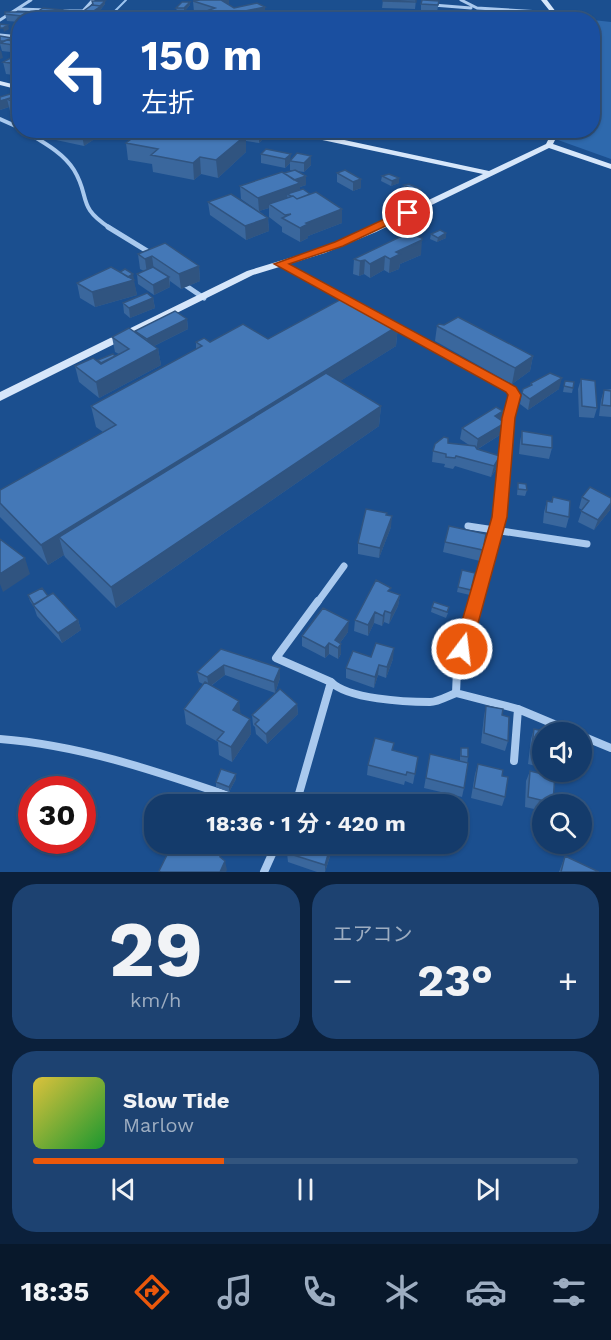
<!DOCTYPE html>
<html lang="ja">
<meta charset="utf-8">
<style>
:root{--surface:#143b6b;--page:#1d4271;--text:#f1f3f6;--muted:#9dadc1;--line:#33557e;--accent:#ea580c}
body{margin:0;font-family:"Work Sans","Noto Sans JP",sans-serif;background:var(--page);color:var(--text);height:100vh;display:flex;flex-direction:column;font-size:22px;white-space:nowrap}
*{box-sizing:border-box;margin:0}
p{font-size:20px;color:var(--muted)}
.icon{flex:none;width:33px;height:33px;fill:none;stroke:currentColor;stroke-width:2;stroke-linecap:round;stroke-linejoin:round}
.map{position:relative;height:872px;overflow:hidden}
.panel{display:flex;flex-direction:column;gap:12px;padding:12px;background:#0b203b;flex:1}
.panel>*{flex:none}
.guide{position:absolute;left:12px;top:12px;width:588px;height:126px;border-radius:24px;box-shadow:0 2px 4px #0004,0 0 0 2px var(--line);background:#1a4fa0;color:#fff;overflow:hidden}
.fabs{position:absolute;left:532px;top:722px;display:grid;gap:12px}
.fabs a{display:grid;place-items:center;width:60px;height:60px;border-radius:50%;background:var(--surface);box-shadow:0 2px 4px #0004,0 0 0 2px var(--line);font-size:30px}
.speed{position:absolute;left:18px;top:776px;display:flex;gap:12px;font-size:30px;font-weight:700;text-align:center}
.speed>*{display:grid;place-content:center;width:78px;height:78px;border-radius:50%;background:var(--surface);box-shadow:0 2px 4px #0004,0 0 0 2px var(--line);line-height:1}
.speed .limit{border:9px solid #d22;background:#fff;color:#111}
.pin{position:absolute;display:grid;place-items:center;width:51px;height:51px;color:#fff;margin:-26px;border:3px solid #fff;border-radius:50%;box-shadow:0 2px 6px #0007}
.me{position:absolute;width:66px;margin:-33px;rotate:15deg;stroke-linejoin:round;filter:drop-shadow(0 0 4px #0008)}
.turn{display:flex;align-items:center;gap:21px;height:126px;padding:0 30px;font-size:27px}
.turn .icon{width:78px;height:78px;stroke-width:2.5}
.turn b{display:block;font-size:42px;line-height:51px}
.big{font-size:45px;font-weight:700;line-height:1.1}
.panel .widget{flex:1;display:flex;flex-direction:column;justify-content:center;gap:9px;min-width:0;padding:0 21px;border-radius:24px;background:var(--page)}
.panel .dial{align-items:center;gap:0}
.dial b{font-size:78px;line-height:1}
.song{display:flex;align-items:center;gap:18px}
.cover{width:72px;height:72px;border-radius:9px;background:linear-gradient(135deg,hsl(50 70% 55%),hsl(130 70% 35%))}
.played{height:6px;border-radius:3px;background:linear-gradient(90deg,var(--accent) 35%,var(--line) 35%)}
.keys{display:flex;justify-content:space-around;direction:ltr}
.heat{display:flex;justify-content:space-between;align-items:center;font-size:33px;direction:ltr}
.panel .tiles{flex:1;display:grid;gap:12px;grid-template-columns:1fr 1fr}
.widget:last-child{grid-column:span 2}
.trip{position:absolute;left:144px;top:794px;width:324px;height:60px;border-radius:24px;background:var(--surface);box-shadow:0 2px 4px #0004,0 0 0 2px var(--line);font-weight:700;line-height:60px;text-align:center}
.menu{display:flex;height:96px;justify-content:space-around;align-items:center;background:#08182b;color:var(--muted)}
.menu .icon{width:42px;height:42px}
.menu .active{color:var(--accent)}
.menu b{font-size:27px;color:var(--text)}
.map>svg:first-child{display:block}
.green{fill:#2e69ad}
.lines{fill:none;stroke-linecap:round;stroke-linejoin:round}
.stream{stroke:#9cc4f0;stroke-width:2}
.street-far4{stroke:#a9c9ee;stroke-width:3}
.street-far3{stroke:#a9c9ee;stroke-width:4}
.street-far2{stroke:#a9c9ee;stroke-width:5}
.street-far1{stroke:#a9c9ee;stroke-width:7}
.street{stroke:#a9c9ee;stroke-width:8}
.secondary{fill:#d6e6fa;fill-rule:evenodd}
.wall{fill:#3a679d}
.shaded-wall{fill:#305480}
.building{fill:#4478b7;stroke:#305480;stroke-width:1.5}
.route{fill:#ea580c;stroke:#983908;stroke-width:1.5}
</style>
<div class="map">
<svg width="611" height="872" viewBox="0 0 611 872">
<rect width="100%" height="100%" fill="#1b4f8f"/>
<path class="green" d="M593 20 611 22V159L558 140 564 131 592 130Z"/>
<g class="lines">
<path class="stream" d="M106 20 126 0"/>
<path class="street-far4" d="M461 0 477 8 557 13
M433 5 471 8
M18 9 47 10
M64 11H83L93 0
M0 20 31 0
M0 35 20 37"/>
<path class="street-far3" d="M0 119 20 128
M23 130C41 141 63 152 74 170 91 198 76 206 110 228"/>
<path class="street-far2" d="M108 227 152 254
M280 264 348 301
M182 283 204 298
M391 325 511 389 513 393"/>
<path class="street-far1" d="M468 526 587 544
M317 603 344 566
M475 603 499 517 508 418 515 395 512 391"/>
<path class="street" d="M331 682C348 699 405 702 430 702 438 702 448 696 456 693L457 670 476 601
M456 693 518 709 573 732
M582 736 611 748
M0 739C89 746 169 776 253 804
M514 761 518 709
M296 804 331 682 276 658 318 601
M264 872 277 843"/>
<path class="secondary" d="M541 0H547L562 20H557Z
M0 81 20 86V90L0 85Z
M275 130H295L321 135 489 171 546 144 553 130H560L553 144 611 164V169L549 148 376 232 325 253 253 275 0 401V392L247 271 319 249 370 228 483 174Z"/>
</g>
<path class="wall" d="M200 0H229V5L234 8 265 7V18L257 20H210V17L194 12 193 1Z
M383 0H416L415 9 382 8Z
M105 1V4L101 9 102 16 98 20H36L34 14 82 12Z
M439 1 437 12 421 11V4Z
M190 5 184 12 177 11 176 8Z
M28 12 30 19 28 20H20V22L7 21 5 14Z
M0 36 12 38V41L20 42V76L6 74 3 62 19 53 2 51 0 44Z
M20 91V116L10 111 9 107 0 110V97Z
M39 130H108L84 146 56 140 54 133 51 135 39 132Z
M143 130H264V138L259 143 246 141V152L218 178 201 174 194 180 153 172 152 164 128 160 126 143Z
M261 154 291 160 311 156V165L304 172 297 171 306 185 300 187V190L342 209V223L308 236V238L300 242 282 232V227L269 217V208L259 211 268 218 269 231 246 240 210 215 208 202 258 211 241 199 240 186 293 170H290V163L285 168 261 163Z
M345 170 361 188 353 191 337 182V173Z
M382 176 399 183 391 186 381 181Z
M404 185 419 194 414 196 403 190Z
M426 221 425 225 416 230 409 227V222Z
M408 233 421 255 400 264 399 269 389 273 384 270 370 278 364 274 359 276 353 274 354 259Z
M431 234 446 238 437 242 430 239Z
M165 243 199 266 200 281 181 289 170 281V287L154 295 138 284 137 274 144 271 140 269 138 254Z
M133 279 137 295 95 307 80 298 77 283 134 279Z
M153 298 155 308 130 318 124 313 123 303Z
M187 319 188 329 154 346 158 349 161 365 99 398 79 382 75 366 98 362 119 354 115 352 112 337 135 333V331Z
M398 326 396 346 340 381 381 406 379 426 116 608 65 557 64 555 48 565 0 517V490L103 432 96 427 91 406 196 349V342L268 339Z
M437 326 533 356 530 371 512 384 435 341Z
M581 379 597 408 594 418 579 417 578 389Z
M565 381 573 388 572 393 563 392Z
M531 383 559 389 528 410 520 404 523 389 530 386Z
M611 389V417L599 416 601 400 604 390Z
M503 411 501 420 505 423 503 433 478 449 498 466 491 477 455 466 453 469 444 467 445 464 432 462 433 451 448 443 469 445 460 439 462 428Z
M522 431 552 448 549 459 519 454 520 442Z
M518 483 527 490 525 496 517 495Z
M553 497 569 517 566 528 543 523 544 512 547 501 551 502Z
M582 497 610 510 594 530 578 522 582 510 579 508Z
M387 515 391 527 379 558 358 554V543Z
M486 534 480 561 443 552 445 542Z
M475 573 470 595 457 592 458 587Z
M390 592 400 595 398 606 389 624 384 622 382 626 374 623 368 636 354 631 355 620Z
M28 595 48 596 78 620 81 630 62 643 37 616 34 607 30 601Z
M432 607 448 613 446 618 431 612Z
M348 632 340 643 341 654 338 659 329 654 325 658 302 646V636Z
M221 649 280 678 275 693 225 675 211 686 239 701 240 714 250 719 251 734 232 762 219 755 218 742 186 724 184 709 203 684 199 682 197 672Z
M371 657 393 659 386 678 378 675 374 688 346 678V668Z
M297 704 298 714 267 744 256 734 255 727 253 725 252 715Z
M486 706 502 715 508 741 505 751 481 743 484 716Z
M534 729 543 732V768L528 764 531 739Z
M461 748 468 757 464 788 462 797 424 788 430 754 460 761V753Z
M393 750 418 757 413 784 405 781 404 785 367 775 368 765Z
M478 764 502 776 505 797 502 806 471 798 475 774Z
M530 771 546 775 548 772 555 773 553 804H543V811L525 807 526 781Z
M236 779 229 792 216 787V782Z
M291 843H331V853L325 872H317L288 862 287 853Z
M565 856 599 872H559Z"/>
<path class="shaded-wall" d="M221 0H229V9Z
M105 1V4L101 9 102 16 98 20H83V18Z
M190 2V5L184 12V8Z
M265 7V18L257 20H235V13Z
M28 12 30 19 22 20 21 16Z
M348 14V20H322Z
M8 25 9 29 4 32 3 28Z
M1 50 3 58 0 59V51Z
M7 99 9 107 0 110V101Z
M50 130H54V133L51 135Z
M81 130H108L84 146Z
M263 130H264V138L259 143V135Z
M246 135V152L218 178 216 160Z
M291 154 290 163 285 168V159Z
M311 156V165L304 172V163Z
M200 157 201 174 194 180 193 163Z
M306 176V185L300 187V197L287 194 288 201 269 204V208L259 211 258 198 292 181Z
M399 178V183L391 186 392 181Z
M361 179V188L353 191V182Z
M420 189 419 194 414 196 415 191Z
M342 209V223L308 236V238L300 242V228L306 223Z
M268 218 269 231 246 240 245 226Z
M426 221 425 225 416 230V225Z
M446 233V238L437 242 438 238Z
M422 240 421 255 400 264 399 269 389 273 390 259 396 252Z
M152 256 154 271 147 274 145 259Z
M385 256 384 270 370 278V264Z
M365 260 364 274 359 276 360 261Z
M199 266 200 281 181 289 179 274Z
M133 274 134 279 127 282 134 280 137 295 95 307 92 292Z
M169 277 170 287 154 295 153 285Z
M153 298 155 308 130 318 129 308Z
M187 319 188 329 148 349 147 339Z
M398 326 396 346 72 550 59 537 64 555 48 565 41 545Z
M158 349 161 365 99 398 96 382Z
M533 356 530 371 512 384 515 368Z
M562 378 559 389 528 410 530 399Z
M381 406 379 426 116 608 111 587Z
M503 411 501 422 495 416Z
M505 423 503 433 476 450 478 439Z
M500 456 498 466 491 477 494 466Z
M611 503 610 510 594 530 598 520Z
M392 516 391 527 379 558 380 548Z
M25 558 30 574 3 592 0 584V574Z
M400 595 398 606 389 624 391 613Z
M385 611 384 622 382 626 383 616Z
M375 612 374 623 368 636V625Z
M78 620 81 630 62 643 58 633Z
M349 621 348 632 337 647 335 640Z
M329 643V654L325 658V648Z
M341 644V654L338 659V648Z
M394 648 393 659 386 678 387 667Z
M224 665 225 675 209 687 207 677Z
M379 665 378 675 374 688 375 677Z
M280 668V678L275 693 274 682Z
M239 701 241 716 233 710Z
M297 704 298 714 267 744 266 734Z
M250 719 251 734 232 762 231 747Z
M236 774V779L229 792V787Z
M331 844V853L325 872V865Z
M225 861 227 870 226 872H220Z"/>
<path class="building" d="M200 0H223H221L234 8 257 3 265 7 235 13 214 14 209 10 215 8 193 1Z
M383 0H416V2L383 1Z
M422 0H424L439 1 438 5 421 4Z
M92 1H105L100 6 92 5 93 4Z
M182 2H190L184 8H176Z
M92 5 101 6 83 18 34 14 43 8 82 12Z
M342 11 348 14 322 19 316 16Z
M5 12H28L21 16 5 14Z
M0 24 8 25 3 28H0Z
M0 36 12 38 4 41H0Z
M7 40 20 42V46L0 43Z
M20 53V64H18L3 62Z
M20 91V95L0 101V97Z
M20 95V105L7 99Z
M143 130H220L246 135 216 160 200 157 193 163 151 155 158 149 126 143Z
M234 130H263L259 135Z
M266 149 291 154 285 159 261 154Z
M297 153 311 156 304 163 290 161Z
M295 170 306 176 294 180 284 173Z
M345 170 361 179 353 182 337 173Z
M282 172 300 183 258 198 240 186Z
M389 174 399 178 392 181 382 176Z
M409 184 420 189 415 191 404 185Z
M303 189 310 194 297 199 293 196H291L287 194Z
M316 192 342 209 306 223 308 224 300 228 282 218 291 214 285 215 269 204 293 196 297 199Z
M231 194 268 218 245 226 208 202Z
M417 218 426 221 416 225 409 222Z
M440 230 446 233 438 238 431 234Z
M408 233 422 238V240L396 252 400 254 390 259 385 256 370 264 365 260 360 261 354 259Z
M165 243 199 266 179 274 152 256 145 259 138 254Z
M111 267 134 280 92 292 77 283Z
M153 267 169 277 153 285 137 274Z
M125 269 133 274 128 277 120 272Z
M147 293 153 298 129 308 123 303Z
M345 297 398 326 41 545 0 503V490L116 425 91 406 202 346 196 342 204 338 210 342 243 324 268 339Z
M175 311 187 319 147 339 135 331Z
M458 317 533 356 515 368 437 326 439 324 444 325Z
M129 328 158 349 96 382 75 366 93 358 101 364 129 349 112 337Z
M113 354 115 356 101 363 98 360Z
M326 373 381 406 111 587 59 537Z
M550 373 562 378 530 399 522 393 523 389 532 385 531 383Z
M581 379 595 381 597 408 582 406Z
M565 381 574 382 573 388 564 386Z
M604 390 611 391V406L602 405Z
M496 407 503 411 495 416 505 423 478 439 462 428Z
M522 431 552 436V448L522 444Z
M444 437 448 438V443L475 446 477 449 500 456 494 466 456 456 455 458 446 457V454L433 451 435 444Z
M518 483 526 484 527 490 518 489Z
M590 487 611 498V503L598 520 581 511 589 501 582 497Z
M553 497 570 501 569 517 546 512 547 501 552 502Z
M366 509 387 513 386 515 392 516 380 548 358 543Z
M449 526 486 534 483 550 445 542Z
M0 539 25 558 0 574Z
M462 570 475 573 471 590 458 587Z
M376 580 391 588 388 591 400 595 391 613 385 611 383 616 375 612 368 625 355 620Z
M42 588 48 596 34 605 28 595Z
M53 593 78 620 58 633 33 605Z
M434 602 449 607 447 612 432 607Z
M323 608 349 621 335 640 341 644 338 648 329 643 325 648 302 636Z
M376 643 394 648 387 667 379 665 375 677 346 668 353 651 371 657Z
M221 649 280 668 274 682 224 665 207 677 197 672Z
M205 682 239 701 233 710 250 719 231 747 217 740 224 732 184 709Z
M280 689 297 704 266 734 255 724 259 720 252 715Z
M486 706 503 709 502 715 509 717 508 741 484 733Z
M554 727 560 729V732H553Z
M534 729 547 732H543V757L531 754Z
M375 738 394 743 392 750 418 757 415 774 407 772 406 775 368 765Z
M461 748H468V757L461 756Z
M430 754 468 763 464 788 426 778Z
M478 764 503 770 502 776 508 777 505 797 474 788Z
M221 769 236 774 229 787 216 782Z
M530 771 547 775 548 772 555 773 553 803 528 797Z
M182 843 202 852 208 848 220 852V857L225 861 220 872H161L159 871 168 853 172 855Z
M291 843H328L331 844 325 865 287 853Z
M565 856 599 872H561Z"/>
<path class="route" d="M404 210 413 213 343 246 289 264 516 387 521 395 515 418 507 517 471 649 469 654 462 656 456 654 454 649 492 517 502 418 508 395 506 392 274 264 335 242Z"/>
</svg>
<div class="fabs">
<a><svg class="icon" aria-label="sound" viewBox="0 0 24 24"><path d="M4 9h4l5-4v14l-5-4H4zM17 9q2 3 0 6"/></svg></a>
<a><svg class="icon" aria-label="search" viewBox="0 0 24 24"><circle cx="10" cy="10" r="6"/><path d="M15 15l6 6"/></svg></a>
</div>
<div class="speed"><div class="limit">30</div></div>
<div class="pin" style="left:408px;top:213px;background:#d93025"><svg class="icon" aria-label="arrive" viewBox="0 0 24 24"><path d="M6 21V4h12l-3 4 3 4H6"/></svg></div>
<svg class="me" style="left:462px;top:649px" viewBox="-20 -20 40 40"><circle r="17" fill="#ea580c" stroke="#fff" stroke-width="3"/><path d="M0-11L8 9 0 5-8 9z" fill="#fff"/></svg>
<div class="trip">18:36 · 1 分 · 420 m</div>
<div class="guide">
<div class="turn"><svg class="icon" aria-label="left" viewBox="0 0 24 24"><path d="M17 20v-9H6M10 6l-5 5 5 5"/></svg><div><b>150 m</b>左折</div></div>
</div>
</div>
<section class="panel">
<div class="tiles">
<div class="widget dial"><b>29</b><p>km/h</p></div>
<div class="widget"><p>エアコン</p>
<div class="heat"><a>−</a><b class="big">23°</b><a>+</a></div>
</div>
<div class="widget">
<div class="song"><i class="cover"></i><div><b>Slow Tide</b><p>Marlow</p></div></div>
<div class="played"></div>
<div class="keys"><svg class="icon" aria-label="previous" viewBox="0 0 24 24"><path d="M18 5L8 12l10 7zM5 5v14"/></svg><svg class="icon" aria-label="pause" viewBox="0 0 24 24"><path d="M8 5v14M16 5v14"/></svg><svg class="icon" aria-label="next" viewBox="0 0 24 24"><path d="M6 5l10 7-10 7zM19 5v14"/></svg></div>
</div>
</div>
</section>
<nav class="menu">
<b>18:35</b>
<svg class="icon active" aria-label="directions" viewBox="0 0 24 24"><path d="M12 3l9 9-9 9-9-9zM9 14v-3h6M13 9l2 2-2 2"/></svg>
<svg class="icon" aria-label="music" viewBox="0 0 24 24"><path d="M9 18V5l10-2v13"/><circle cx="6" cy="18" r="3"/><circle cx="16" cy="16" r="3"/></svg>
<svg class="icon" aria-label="phone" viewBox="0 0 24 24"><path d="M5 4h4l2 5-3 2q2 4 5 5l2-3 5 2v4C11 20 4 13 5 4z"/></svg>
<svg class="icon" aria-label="climate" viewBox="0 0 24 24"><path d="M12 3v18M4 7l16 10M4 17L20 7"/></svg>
<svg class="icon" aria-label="car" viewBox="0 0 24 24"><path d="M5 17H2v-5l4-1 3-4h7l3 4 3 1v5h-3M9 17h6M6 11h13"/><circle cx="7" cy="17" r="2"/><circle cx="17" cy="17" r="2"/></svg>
<svg class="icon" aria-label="filters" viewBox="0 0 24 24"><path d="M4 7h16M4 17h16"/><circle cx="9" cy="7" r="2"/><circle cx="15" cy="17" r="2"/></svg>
</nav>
